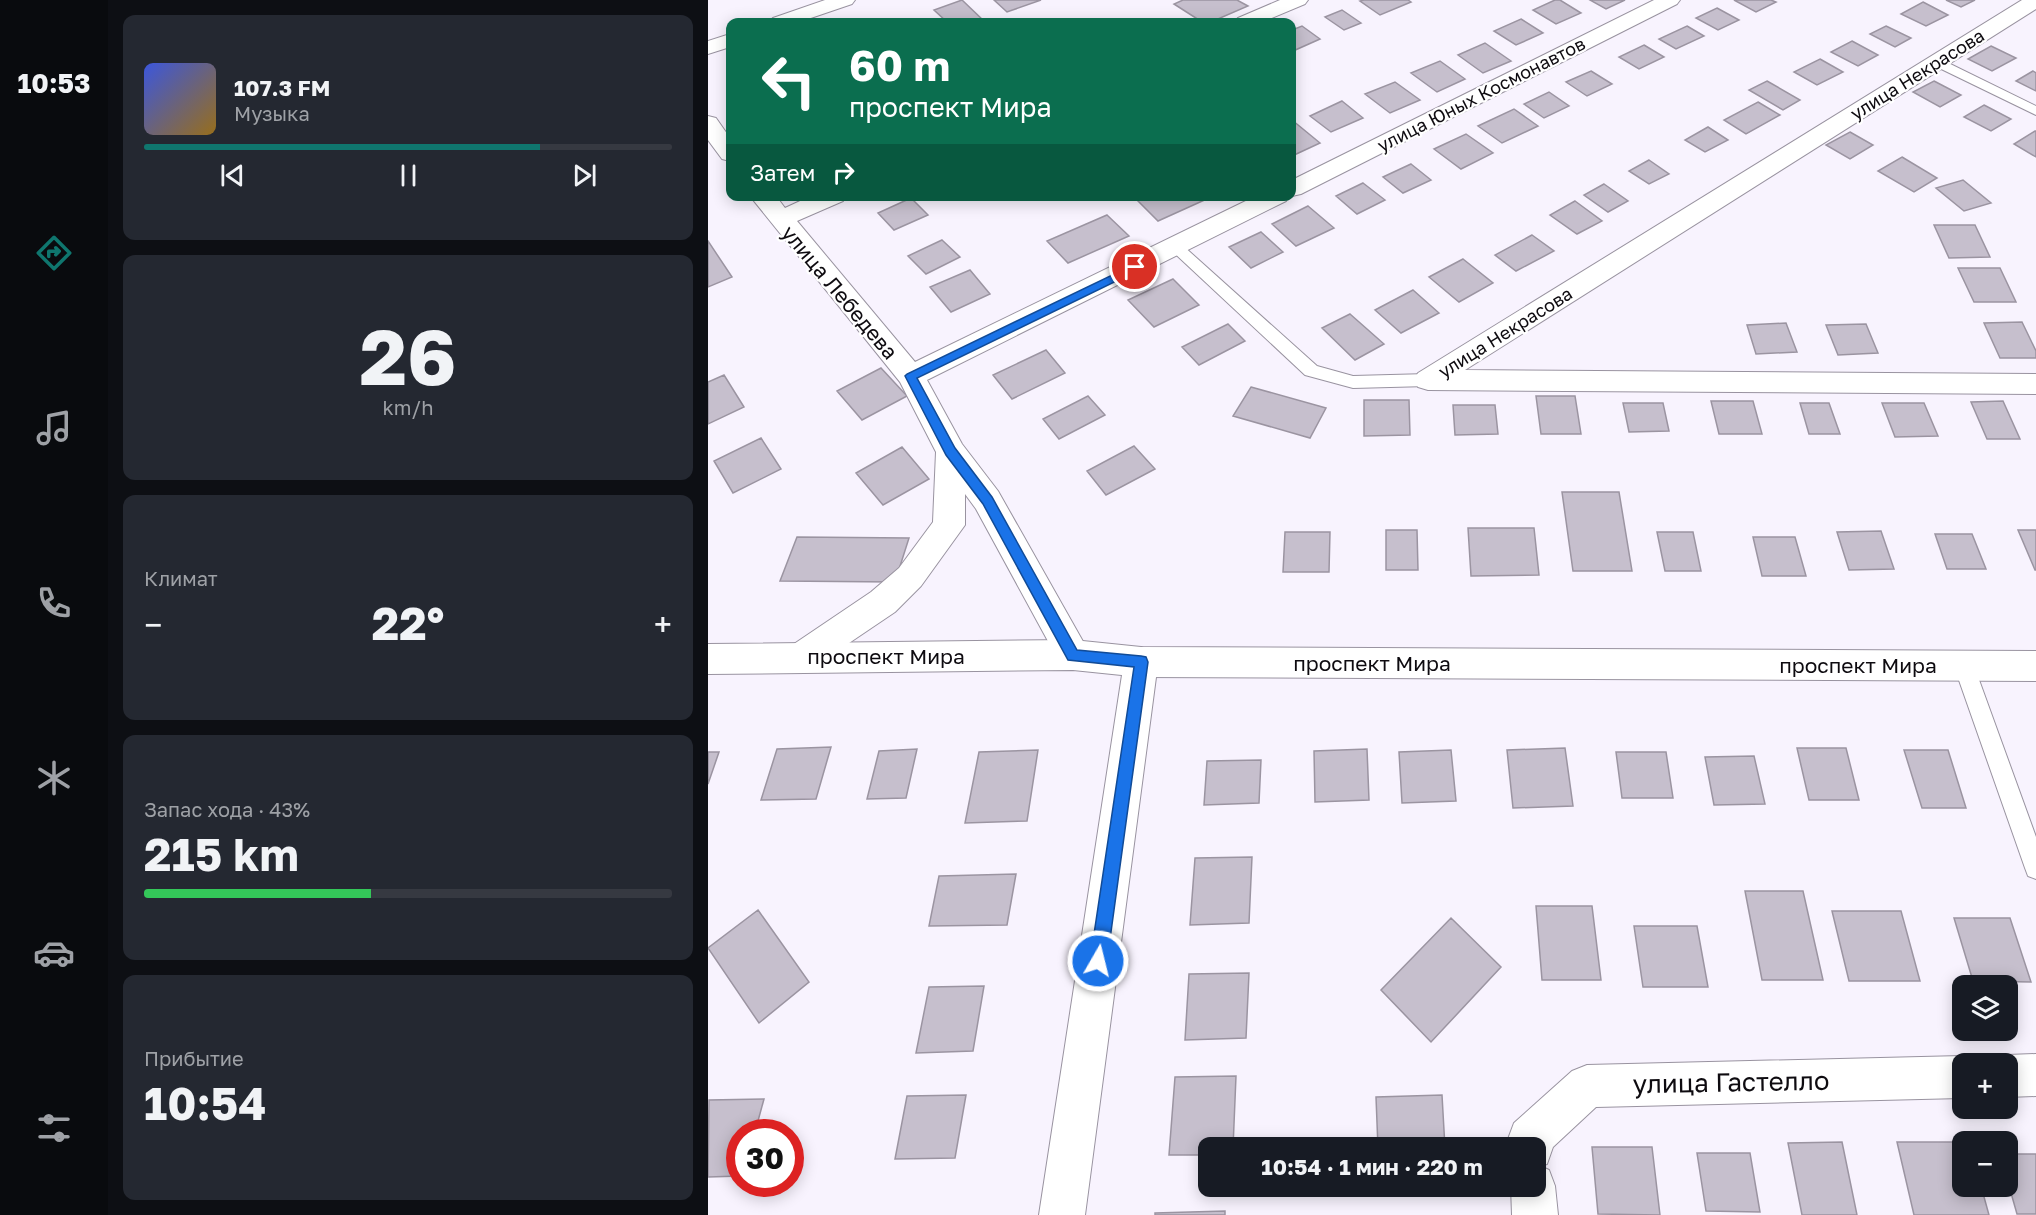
<!DOCTYPE html>
<html lang="ru">
<meta charset="utf-8">
<style>
:root{--surface:#171b24;--page:#242831;--text:#f1f3f6;--muted:#9ea1a6;--line:#363941;--accent:#0f766e}
body{margin:0;font-family:"Golos Text",sans-serif;background:var(--page);color:var(--text);height:100vh;display:flex;flex-direction:column;font-size:22px;white-space:nowrap}
*{box-sizing:border-box;margin:0}
p{font-size:20px;color:var(--muted)}
.icon{flex:none;width:33px;height:33px;fill:none;stroke:currentColor;stroke-width:2;stroke-linecap:round;stroke-linejoin:round}
.map{position:relative;flex:1;overflow:hidden}
.drawer{display:flex;flex-direction:column;gap:15px;padding:15px;background:#0d0f14;width:600px}
.drawer>*{flex:none}
.banner{position:absolute;left:18px;top:18px;width:570px;height:183px;border-radius:12px;box-shadow:0 3px 15px #0003;background:#0b6e4f;color:#fff;overflow:hidden}
.controls{position:absolute;left:1244px;top:975px;display:grid;gap:12px}
.controls a{display:grid;place-items:center;width:66px;height:66px;border-radius:12px;background:var(--surface);box-shadow:0 3px 15px #0003;font-size:30px}
.speed{position:absolute;left:18px;top:1119px;display:flex;gap:12px;font-size:30px;font-weight:700;text-align:center}
.speed>*{display:grid;place-content:center;width:78px;height:78px;border-radius:50%;background:var(--surface);box-shadow:0 3px 15px #0003;line-height:1}
.speed .limit{border:9px solid #d22;background:#fff;color:#111}
.pin{position:absolute;display:grid;place-items:center;width:51px;height:51px;color:#fff;margin:-26px;border:3px solid #fff;border-radius:50%;box-shadow:0 2px 6px #0007}
.me{position:absolute;width:66px;margin:-33px;rotate:8deg;stroke-linejoin:round;filter:drop-shadow(0 0 4px #0008)}
.turn{display:flex;align-items:center;gap:21px;height:126px;padding:0 24px;font-size:27px}
.turn .icon{width:78px;height:78px;stroke-width:2.5}
.turn b{display:block;font-size:42px;line-height:51px}
.then{display:flex;align-items:center;height:57px;padding:0 24px;background:#0003;gap:12px;font-size:22px}
.big{font-size:45px;font-weight:700;line-height:1.1}
.drawer .card{flex:1;display:flex;flex-direction:column;justify-content:center;gap:9px;min-width:0;padding:0 21px;border-radius:12px;background:var(--page)}
.drawer .dial{align-items:center;gap:0}
.dial b{font-size:78px;line-height:1}
.song{display:flex;align-items:center;gap:18px}
.cover{width:72px;height:72px;border-radius:9px;background:linear-gradient(135deg,hsl(230 70% 55%),hsl(40 70% 35%))}
.played{height:6px;border-radius:3px;background:linear-gradient(90deg,var(--accent) 75%,var(--line) 75%)}
.keys{display:flex;justify-content:space-around;direction:ltr}
.heat{display:flex;justify-content:space-between;align-items:center;font-size:33px;direction:ltr}
.charge{height:9px;border-radius:4px;background:linear-gradient(90deg,#34c759 43%,var(--line) 0)}
.trip{position:absolute;left:490px;top:1137px;width:348px;height:60px;border-radius:12px;background:var(--surface);box-shadow:0 3px 15px #0003;font-weight:700;line-height:60px;text-align:center}
main{display:flex;flex:1;min-height:0}
.dock{display:flex;flex-direction:column;width:108px;justify-content:space-around;align-items:center;background:#090b0e;color:var(--muted)}
.dock .icon{width:42px;height:42px}
.dock .current{color:var(--accent)}
.dock b{font-size:27px;color:var(--text)}
.map>svg:first-child{display:block}
.building{fill:#c6bfcd;stroke:#9b94a1;stroke-width:1.5}
.lines{fill:none;stroke-linecap:round;stroke-linejoin:round}
.lane-casing{stroke:#9993a0;stroke-width:2}
.street-casing{stroke:#9993a0;stroke-width:2}
.secondary-casing{stroke:#9993a0;stroke-width:2}
.lane{fill:#fff;fill-rule:evenodd}
.street{fill:#fff;fill-rule:evenodd}
.secondary{fill:#fff;fill-rule:evenodd}
.route{fill:#1a73e8;stroke:#114b97;stroke-width:1.5}
.labels{text-anchor:middle;dominant-baseline:central;stroke-width:4.5;stroke-linejoin:round;paint-order:stroke}
.far-street-label{font-size:18px;fill:#0e0b10;stroke:#fff}
.street-label{font-size:21px;fill:#0e0b10;stroke:#fff}
.near-street-label{font-size:26px;fill:#0e0b10;stroke:#fff}
</style>
<main>
<nav class="dock">
<b>10:53</b>
<svg class="icon current" aria-label="directions" viewBox="0 0 24 24"><path d="M12 3l9 9-9 9-9-9zM9 14v-3h6M13 9l2 2-2 2"/></svg>
<svg class="icon" aria-label="music" viewBox="0 0 24 24"><path d="M9 18V5l10-2v13"/><circle cx="6" cy="18" r="3"/><circle cx="16" cy="16" r="3"/></svg>
<svg class="icon" aria-label="phone" viewBox="0 0 24 24"><path d="M5 4h4l2 5-3 2q2 4 5 5l2-3 5 2v4C11 20 4 13 5 4z"/></svg>
<svg class="icon" aria-label="climate" viewBox="0 0 24 24"><path d="M12 3v18M4 7l16 10M4 17L20 7"/></svg>
<svg class="icon" aria-label="car" viewBox="0 0 24 24"><path d="M5 17H2v-5l4-1 3-4h7l3 4 3 1v5h-3M9 17h6M6 11h13"/><circle cx="7" cy="17" r="2"/><circle cx="17" cy="17" r="2"/></svg>
<svg class="icon" aria-label="filters" viewBox="0 0 24 24"><path d="M4 7h16M4 17h16"/><circle cx="9" cy="7" r="2"/><circle cx="15" cy="17" r="2"/></svg>
</nav>
<section class="drawer">
<div class="card">
<div class="song"><i class="cover"></i><div><b>107.3 FM</b><p>Музыка</p></div></div>
<div class="played"></div>
<div class="keys"><svg class="icon" aria-label="previous" viewBox="0 0 24 24"><path d="M18 5L8 12l10 7zM5 5v14"/></svg><svg class="icon" aria-label="pause" viewBox="0 0 24 24"><path d="M8 5v14M16 5v14"/></svg><svg class="icon" aria-label="next" viewBox="0 0 24 24"><path d="M6 5l10 7-10 7zM19 5v14"/></svg></div>
</div>
<div class="card dial"><b>26</b><p>km/h</p></div>
<div class="card"><p>Климат</p>
<div class="heat"><a>−</a><b class="big">22°</b><a>+</a></div>
</div>
<div class="card"><p>Запас хода · 43%</p><b class="big">215 km</b><div class="charge"></div></div>
<div class="card"><p>Прибытие</p><b class="big">10:54</b></div>
</section>
<div class="map">
<svg width="1328" height="1215" viewBox="0 0 1328 1215">
<rect width="100%" height="100%" fill="#f8f3fe"/>
<path class="building" d="M254 0 276 21 239 22 226 10Z
M286 0H333L299 12Z
M475 0H529L540 6 503 22H494L466 4Z
M656 0H700L703 2 672 15 652 1Z
M847 0H852L873 13 848 24 825 10Z
M882 0H917L898 9Z
M1026 0H1063L1068 2 1048 12Z
M1238 0H1267L1253 7Z
M1215 2 1240 15 1218 26 1193 14Z
M1009 8 1031 20 1010 30 988 18Z
M634 10 653 23 636 30 617 17Z
M813 19 835 33 808 45 786 31Z
M594 26 612 39 585 51 584 30Z
M979 26 996 36 968 49 951 39Z
M1178 26 1203 38 1187 47 1162 34Z
M1144 41 1170 55 1150 66 1123 52Z
M777 43 803 61 775 73 750 55Z
M936 45 956 57 931 69 911 57Z
M1283 46 1308 58 1284 71 1260 59Z
M1112 59 1135 72 1109 85 1086 72Z
M732 61 757 79 729 92 703 73Z
M883 71 904 84 879 96 858 82Z
M1325 71 1328 73V91L1308 81Z
M1059 81 1092 100 1075 110 1041 90Z
M1226 81 1253 95 1232 107 1205 92Z
M687 82 712 100 682 113 657 94Z
M841 92 861 106 836 118 816 104Z
M634 101 655 118 623 132 602 116Z
M1050 102 1072 115 1038 134 1016 120Z
M1276 105 1303 119 1283 131 1256 117Z
M806 109 830 126 794 143 770 126Z
M584 120 612 143 584 156Z
M1000 127 1020 140 997 152 977 140Z
M1327 131H1328V157L1306 144Z
M1142 132 1165 145 1142 159 1118 145Z
M758 134 785 153 753 169 726 149Z
M1194 157 1229 178 1206 192 1170 171Z
M941 160 961 174 941 184 921 171Z
M703 164 723 180 695 193 675 177Z
M1255 180 1283 203 1256 211 1228 188Z
M655 183 677 200 649 214 628 196Z
M896 184 920 201 900 212 876 195Z
M441 196H499L501 198 450 221 430 201Z
M203 198 220 215 186 230 170 213Z
M867 201 894 221 869 234 842 215Z
M600 206 626 228 588 246 564 224Z
M399 215 421 236 360 263 339 241Z
M1226 225H1267L1282 257 1241 258Z
M553 232 575 252 543 268 521 247Z
M824 235 846 251 808 271 787 255Z
M234 240 252 257 218 274 200 256Z
M0 241 24 277 0 287Z
M755 259 785 283 751 302 721 277Z
M1250 268H1292L1308 302H1266Z
M262 270 282 294 243 312 222 287Z
M465 279 491 305 446 327 420 300Z
M705 290 731 313 693 333 667 310Z
M642 314 676 344 647 360 614 328Z
M1314 322 1328 351V358H1292L1276 323Z
M1078 323 1089 352 1048 354 1039 325Z
M520 324 537 341 491 365 474 347Z
M1158 324 1170 353 1130 355 1118 325Z
M338 350 357 373 304 399 285 375Z
M173 368 199 396 154 420 129 391Z
M16 375 36 407 0 424V382Z
M543 387 618 408 602 438 525 416Z
M380 396 397 415 351 439 335 419Z
M828 396H867L873 434H833Z
M656 400H701L702 435 656 436Z
M1003 401H1045L1054 434H1011Z
M1295 401 1312 439H1279L1263 402Z
M915 403H955L961 431 921 432Z
M1092 403H1121L1132 434H1101Z
M1174 403H1216L1230 436 1187 437Z
M745 405H787L790 434 747 435Z
M53 438 73 469 25 493 6 461Z
M426 446 447 469 398 495 379 471Z
M194 447 221 479 175 505 148 473Z
M854 492H911L924 571H865Z
M760 528H826L831 575 763 576Z
M678 530H709L710 570H678Z
M1310 530H1328V570H1327Z
M1173 531 1186 569 1141 570 1129 532Z
M577 532H622L621 572H575Z
M949 532H985L993 571H957Z
M1227 534H1264L1278 569H1239Z
M89 537 201 538 187 582 72 581Z
M1045 537H1087L1098 576H1054Z
M123 747 108 799 53 800 69 749Z
M857 748 865 806 805 808 799 750Z
M1089 748H1138L1151 800H1101Z
M209 749 198 798 159 799 171 751Z
M659 749 661 800 607 802 606 751Z
M330 750 319 821 257 823 271 752Z
M743 750 748 801 694 803 691 752Z
M1196 750H1240L1258 808H1214Z
M0 752H11L0 784Z
M908 752H958L965 798H914Z
M1046 756 1057 804 1006 805 997 757Z
M553 760 551 803 496 805 499 761Z
M544 857 541 923 482 925 487 858Z
M308 874 299 925 221 926 231 876Z
M1037 891H1095L1115 980H1054Z
M828 906H884L893 980H834Z
M50 910 101 982 51 1023 0 948Z
M1124 911H1193L1212 981H1141Z
M743 918 793 967 723 1042 673 990Z
M1246 918H1302L1323 982 1265 981Z
M926 926H989L1000 987H935Z
M541 973 538 1038 477 1040 481 974Z
M276 986 265 1051 208 1053 221 987Z
M528 1076 525 1148H501V1155H461L467 1077Z
M258 1095 247 1158 187 1159 199 1096Z
M734 1095 737 1148H670L668 1097Z
M56 1099 47 1132H32V1176L0 1177 1 1100Z
M1134 1142 1149 1215H1094L1080 1143Z
M1189 1142H1254V1186H1273L1281 1215H1206Z
M884 1147H944L952 1215 890 1214Z
M989 1153H1042L1052 1212 998 1211Z
M1299 1154H1328V1214H1309L1299 1179Z
M517 1211V1215H447V1213Z"/>
<g class="lines">
<g class="lane-casing">
<path id="lane" d="M1230 58 1328 106V115L1225 65 1224 62 1225 59Z
M468 242 473 244 609 366 645 376 720 374 726 376 728 380 726 384 720 386 645 388 597 375 463 250 460 247Z
M1256 657 1263 660 1266 666 1328 837V879L1320 876 1317 868 1246 666 1249 660Z"/>
</g>
<g class="street-casing">
<path id="street" d="M117 0H147L144 4 91 22H61L65 18Z
M572 0H600L597 4 554 22H526L530 18Z
M946 0H972L969 4 593 194 584 196V180Z
M1314 0H1328V9L757 370 1328 374V394L720 390 710 387 706 380 710 373Z
M22 34V47L0 54V41Z
M0 116 8 118 22 138V161L14 159 0 140Z
M42 196H68L77 208 103 196H138L135 201 89 221 207 362 548 196H581L578 201 219 380 254 444 290 491 377 645 382 655 377 665 365 670 353 665 268 509 257 494V525L213 586 187 612 107 666 95 671 83 666 78 656 83 646 163 592 191 568 225 522 228 452 192 382Z
M433 647 445 652 450 662 377 1215H331L416 662 421 652Z
M1328 1054V1096L1299 1097V1064H1283L1284 1061 1299 1055Z
M1254 1056 1270 1064H1254V1098L888 1107 845 1147 839 1164 832 1166 841 1170 847 1186 850 1215H804L803 1186H828V1148H801L800 1139 806 1123 864 1071 879 1065Z"/>
</g>
<g class="secondary-casing">
<path id="secondary" d="M365 640 433 647 1328 651V681L433 677 365 670 0 674V644Z"/>
</g>
<use href="#lane" class="lane"/>
<use href="#street" class="street"/>
<use href="#secondary" class="secondary"/>
</g>
<path class="route" d="M427 264 432 267 431 270 209 378 247 448 284 497 369 650 433 656 438 657 440 662 399 961 396 967 390 970 385 967 382 961 426 667 360 660 275 504 238 455 197 376 199 374Z"/>
<g class="labels">
<g class="far-street-label">
<text transform="translate(1209 74) rotate(-32)">улица Некрасова</text>
<text transform="translate(773 94) rotate(-27)">улица Юных Космонавтов</text>
<text transform="translate(797 332) rotate(-32)">улица Некрасова</text>
</g>
<g class="street-label">
<text transform="translate(132 292) rotate(50)">улица Лебедева</text>
<text x="178" y="656">проспект Мира</text>
<text x="664" y="663">проспект Мира</text>
<text x="1150" y="665">проспект Мира</text>
</g>
<g class="near-street-label">
<text transform="translate(1023 1082) rotate(-1)">улица Гастелло</text>
</g>
</g>
</svg>
<div class="controls">
<a><svg class="icon" aria-label="layers" viewBox="0 0 24 24"><path d="M12 4l9 5-9 5-9-5zM3 14l9 5 9-5"/></svg></a>
<a>+</a>
<a>−</a>
</div>
<div class="speed"><div class="limit">30</div></div>
<div class="pin" style="left:427px;top:267px;background:#d93025"><svg class="icon" aria-label="arrive" viewBox="0 0 24 24"><path d="M6 21V4h12l-3 4 3 4H6"/></svg></div>
<svg class="me" style="left:390px;top:961px" viewBox="-20 -20 40 40"><circle r="17" fill="#1a73e8" stroke="#fff" stroke-width="3"/><path d="M0-11L8 9 0 5-8 9z" fill="#fff"/></svg>
<div class="trip">10:54 · 1 мин · 220 m</div>
<div class="banner">
<div class="turn"><svg class="icon" aria-label="left" viewBox="0 0 24 24"><path d="M17 20v-9H6M10 6l-5 5 5 5"/></svg><div><b>60 m</b>проспект Мира</div></div>
<div class="then">Затем<svg class="icon" aria-label="right" viewBox="0 0 24 24"><path d="M7 20v-9h11M14 6l5 5-5 5"/></svg></div>
</div>
</div>
</main>
